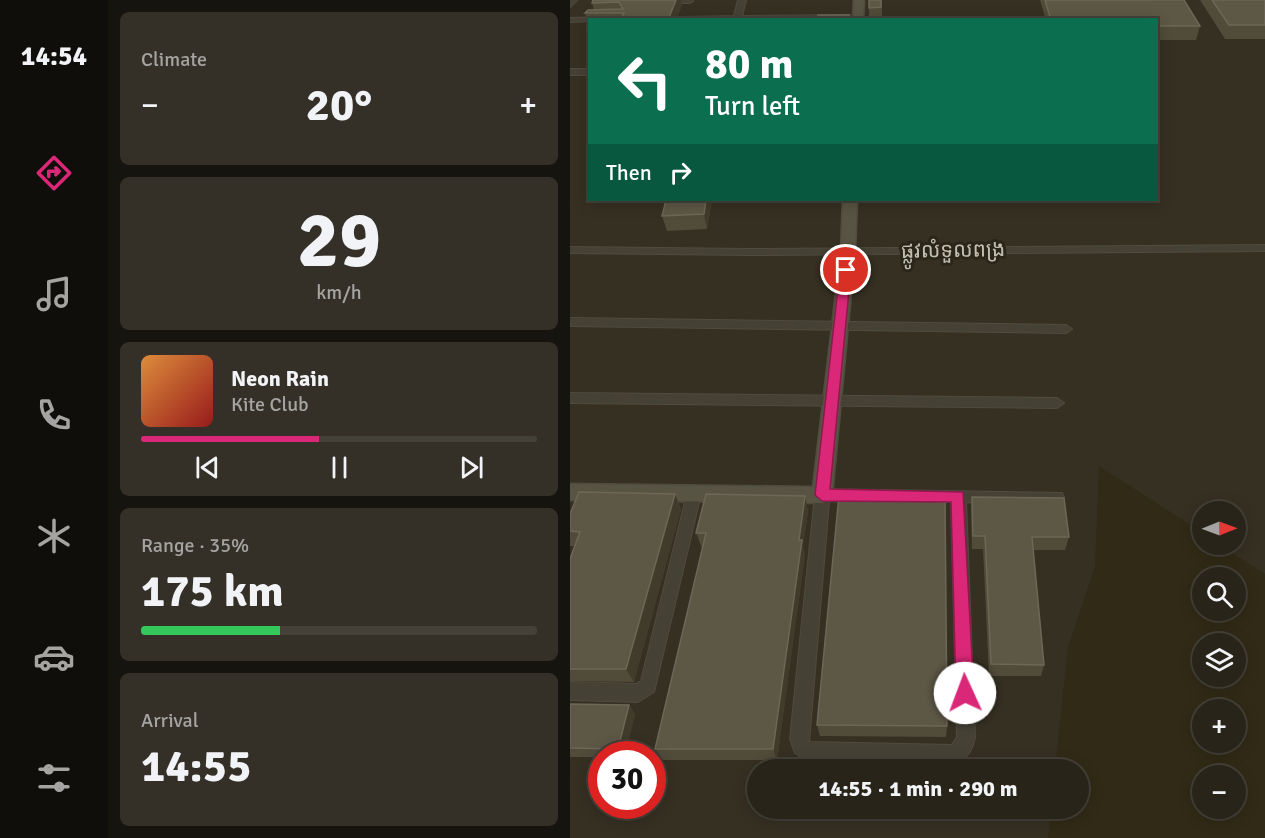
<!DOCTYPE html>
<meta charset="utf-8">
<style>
:root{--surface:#28241a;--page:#343027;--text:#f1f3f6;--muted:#a5a4a2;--line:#444139;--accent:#db2777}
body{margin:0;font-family:Signika,"Noto Sans Khmer",sans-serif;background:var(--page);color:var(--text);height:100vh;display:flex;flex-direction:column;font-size:22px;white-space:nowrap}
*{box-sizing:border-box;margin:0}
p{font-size:20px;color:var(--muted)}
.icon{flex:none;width:33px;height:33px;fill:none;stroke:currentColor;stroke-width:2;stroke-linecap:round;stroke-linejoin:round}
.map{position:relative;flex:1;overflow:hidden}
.drawer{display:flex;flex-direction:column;gap:12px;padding:12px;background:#16140e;width:462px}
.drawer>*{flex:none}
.top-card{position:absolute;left:18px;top:18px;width:570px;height:183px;border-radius:0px;box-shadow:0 3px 15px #0003,0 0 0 2px var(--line);background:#0b6e4f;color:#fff;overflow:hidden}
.needle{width:39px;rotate:89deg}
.tools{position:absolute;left:622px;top:501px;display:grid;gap:12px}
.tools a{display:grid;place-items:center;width:54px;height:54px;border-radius:50%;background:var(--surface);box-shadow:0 3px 15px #0003,0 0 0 2px var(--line);font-size:30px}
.speed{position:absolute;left:18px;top:741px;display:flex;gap:12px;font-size:30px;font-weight:700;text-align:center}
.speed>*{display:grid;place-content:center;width:78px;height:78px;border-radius:50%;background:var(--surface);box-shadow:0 3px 15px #0003,0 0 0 2px var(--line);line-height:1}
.speed .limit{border:9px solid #d22;background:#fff;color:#111}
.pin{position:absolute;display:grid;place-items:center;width:51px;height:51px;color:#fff;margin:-26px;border:3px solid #fff;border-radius:50%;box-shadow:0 2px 6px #0007}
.me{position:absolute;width:66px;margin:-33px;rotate:358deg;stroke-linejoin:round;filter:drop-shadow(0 0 4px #0008)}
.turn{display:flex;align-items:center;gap:21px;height:126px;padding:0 18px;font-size:27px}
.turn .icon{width:78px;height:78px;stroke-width:2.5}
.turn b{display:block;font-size:42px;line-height:51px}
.then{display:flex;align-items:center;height:57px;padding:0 18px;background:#0003;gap:12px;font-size:22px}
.big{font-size:45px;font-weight:700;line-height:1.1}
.drawer .tile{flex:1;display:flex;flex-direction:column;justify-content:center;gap:9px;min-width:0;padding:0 21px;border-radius:9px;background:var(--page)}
.drawer .dial{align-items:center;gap:0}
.dial b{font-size:78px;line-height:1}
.song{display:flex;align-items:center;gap:18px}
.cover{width:72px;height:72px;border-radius:9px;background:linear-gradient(135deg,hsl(30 70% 55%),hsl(0 70% 35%))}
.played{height:6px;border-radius:3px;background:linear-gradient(90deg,var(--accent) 45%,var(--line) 45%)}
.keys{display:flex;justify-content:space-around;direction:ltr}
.heat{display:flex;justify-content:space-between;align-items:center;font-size:33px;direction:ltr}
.charge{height:9px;border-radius:4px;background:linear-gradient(90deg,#34c759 35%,var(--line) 0)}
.trip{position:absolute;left:177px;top:759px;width:342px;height:60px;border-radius:30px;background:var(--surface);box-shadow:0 3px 15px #0003,0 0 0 2px var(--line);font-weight:700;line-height:60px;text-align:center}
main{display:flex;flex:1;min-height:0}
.menu{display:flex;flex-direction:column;width:108px;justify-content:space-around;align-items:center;background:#100e0a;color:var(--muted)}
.menu .icon{width:42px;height:42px}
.menu .current{color:var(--accent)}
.menu b{font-size:27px;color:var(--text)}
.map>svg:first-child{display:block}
.water{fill:#312a16;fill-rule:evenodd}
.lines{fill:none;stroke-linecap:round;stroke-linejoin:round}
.street-casing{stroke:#4f4b3e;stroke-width:2}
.secondary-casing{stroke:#4f4b3e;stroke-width:3}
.street{fill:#454135;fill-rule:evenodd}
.secondary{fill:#585443;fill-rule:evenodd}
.wall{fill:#514b3a}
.shaded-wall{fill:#403b2b}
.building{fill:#5d5746;stroke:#6d6757;stroke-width:1.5}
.route{fill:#db2777;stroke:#8e194d;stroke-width:1.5}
.labels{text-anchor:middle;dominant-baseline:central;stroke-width:6;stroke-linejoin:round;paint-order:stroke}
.street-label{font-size:21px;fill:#c2beaf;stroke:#2a261a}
</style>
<main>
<nav class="menu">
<b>14:54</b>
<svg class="icon current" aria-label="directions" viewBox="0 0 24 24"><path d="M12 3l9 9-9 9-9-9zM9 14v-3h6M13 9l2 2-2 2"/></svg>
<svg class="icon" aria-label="music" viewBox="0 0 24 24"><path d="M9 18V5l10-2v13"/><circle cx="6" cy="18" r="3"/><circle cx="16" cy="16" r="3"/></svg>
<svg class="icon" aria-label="phone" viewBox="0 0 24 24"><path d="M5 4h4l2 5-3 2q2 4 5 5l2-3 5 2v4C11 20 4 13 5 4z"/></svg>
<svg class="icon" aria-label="climate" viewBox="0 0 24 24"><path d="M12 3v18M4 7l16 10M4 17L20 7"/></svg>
<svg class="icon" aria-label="car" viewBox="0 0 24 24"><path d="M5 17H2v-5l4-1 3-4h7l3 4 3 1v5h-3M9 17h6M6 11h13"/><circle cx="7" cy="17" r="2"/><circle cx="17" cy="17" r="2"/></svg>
<svg class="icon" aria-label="filters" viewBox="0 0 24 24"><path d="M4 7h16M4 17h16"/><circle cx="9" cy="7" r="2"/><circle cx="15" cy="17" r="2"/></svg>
</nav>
<section class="drawer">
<div class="tile"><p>Climate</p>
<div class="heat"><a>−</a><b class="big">20°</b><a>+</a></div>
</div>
<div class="tile dial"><b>29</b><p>km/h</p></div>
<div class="tile">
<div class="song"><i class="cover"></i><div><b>Neon Rain</b><p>Kite Club</p></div></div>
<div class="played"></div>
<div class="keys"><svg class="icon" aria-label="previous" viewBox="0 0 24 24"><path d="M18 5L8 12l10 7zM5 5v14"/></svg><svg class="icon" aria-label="pause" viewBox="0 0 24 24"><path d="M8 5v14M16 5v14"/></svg><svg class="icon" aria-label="next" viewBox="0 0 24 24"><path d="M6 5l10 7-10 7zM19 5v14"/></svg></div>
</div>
<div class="tile"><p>Range · 35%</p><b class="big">175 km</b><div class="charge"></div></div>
<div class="tile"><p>Arrival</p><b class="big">14:55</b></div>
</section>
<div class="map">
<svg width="695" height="838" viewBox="0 0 695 838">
<rect width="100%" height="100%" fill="#353022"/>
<path class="water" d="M529 466 633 533V544L650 545 695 574V838H478L481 809 508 808V770L485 769 498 647 525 566ZM633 578H666V610H633ZM633 644H666V676H633ZM633 710H666V742H633ZM633 776H666V808H633Z"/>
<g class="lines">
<g class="street-casing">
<path id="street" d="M0 0H7L0 7Z
M90 0H122L123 1 119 3H93Z
M168 0H176L172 16 288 15 292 17 288 19 268 20 108 19 112 17 164 16Z
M35 17 38 20 0 22V18Z
M0 69H20V75H0Z
M695 245V251L179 255 0 253V247L179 249Z
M0 318 496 325 502 329 496 333 1 326Z
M0 393 487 398 494 403 487 408 0 403Z
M124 488 129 490 131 494 84 692 68 702 0 700V682L66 684 71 681 117 494 119 490Z
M252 489 492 493 494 497 492 501 487 503 396 502 405 737C402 751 398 758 385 763L237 761 225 753 220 739 245 495 247 491ZM259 501 381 502 387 737 382 745 239 742Z"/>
</g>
<g class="secondary-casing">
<path id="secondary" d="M284 0H294L293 20H283Z
M273 200H287L285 251 262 495 259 501 252 503 0 500V484L243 487 271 251Z"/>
</g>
<use href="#street" class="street"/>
<use href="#secondary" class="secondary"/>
</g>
<path class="wall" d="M23 0H111L112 5 106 20H20L19 26 15 13 24 10 22 3Z
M299 0H312V18H299Z
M470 0H614L630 26 626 40H586V20H476Z
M630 0H695V39H655Z
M142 200 137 229 97 231 92 216Z
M105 494 111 509 64 682 0 681V559L5 546H0V514Z
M235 496 238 511 233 546 235 554 207 760H93L85 749 133 548H132L126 533Z
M402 497 499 537 495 550H463L474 665 471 676H419L413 549H402L401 510Z
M0 704 59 705 65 714 55 754H32V757H0Z
M247 725 377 726 376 737 250 736Z"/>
<path class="shaded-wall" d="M106 0H111L112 5 106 20H98Z
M136 200H142L137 229 134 214Z
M105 494 111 509 64 682 56 669Z
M235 496 238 511 233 546 235 554 207 760 203 749Z
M59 705 65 714 55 754H52L48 749Z"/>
<path class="building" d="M23 0H106L98 20H50L54 13H15L18 10 53 9 49 2 22 3Z
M299 0H311V7L299 8Z
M475 0H614L630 26H586V20H481Z
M642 0H695V25H659Z
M248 15H279L278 20H247Z
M96 200H136L134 214 92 216Z
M9 492 105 494 56 669H0V559L10 532 0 531V514Z
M136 494 235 496 229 540H232L203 749H85L136 533H126Z
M269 495 375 497 377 726 247 725Z
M402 497 494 498 499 537H462L474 665 421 664 415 536H403Z
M0 704 59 705 48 749 0 748Z"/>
<path class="route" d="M276 266 281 270 260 489 393 492 404 693 401 700 395 702 389 700 386 693 381 502 252 501 245 495 270 270Z"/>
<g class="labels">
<g class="street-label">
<text transform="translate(383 250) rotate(-1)">ផ្លូវលំទួលពង្រ</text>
</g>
</g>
</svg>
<div class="tools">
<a><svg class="needle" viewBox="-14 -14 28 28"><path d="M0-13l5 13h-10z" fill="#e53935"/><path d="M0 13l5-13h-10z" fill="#a5a4a2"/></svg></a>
<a><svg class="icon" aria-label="search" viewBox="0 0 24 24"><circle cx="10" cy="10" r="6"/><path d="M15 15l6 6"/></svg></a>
<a><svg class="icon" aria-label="layers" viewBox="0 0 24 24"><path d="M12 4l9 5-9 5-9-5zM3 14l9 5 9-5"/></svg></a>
<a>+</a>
<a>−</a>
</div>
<div class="speed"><div class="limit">30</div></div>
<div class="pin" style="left:276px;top:270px;background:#d93025"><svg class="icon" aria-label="arrive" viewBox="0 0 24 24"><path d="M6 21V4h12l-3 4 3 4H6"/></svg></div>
<svg class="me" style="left:395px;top:693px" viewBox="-20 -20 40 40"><circle r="19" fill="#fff"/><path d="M0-13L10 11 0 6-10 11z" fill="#db2777"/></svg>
<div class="trip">14:55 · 1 min · 290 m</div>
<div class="top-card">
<div class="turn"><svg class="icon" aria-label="left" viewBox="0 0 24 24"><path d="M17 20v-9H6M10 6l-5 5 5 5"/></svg><div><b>80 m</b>Turn left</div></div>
<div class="then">Then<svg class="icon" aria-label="right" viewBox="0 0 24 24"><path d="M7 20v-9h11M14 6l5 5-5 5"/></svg></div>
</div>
</div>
</main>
